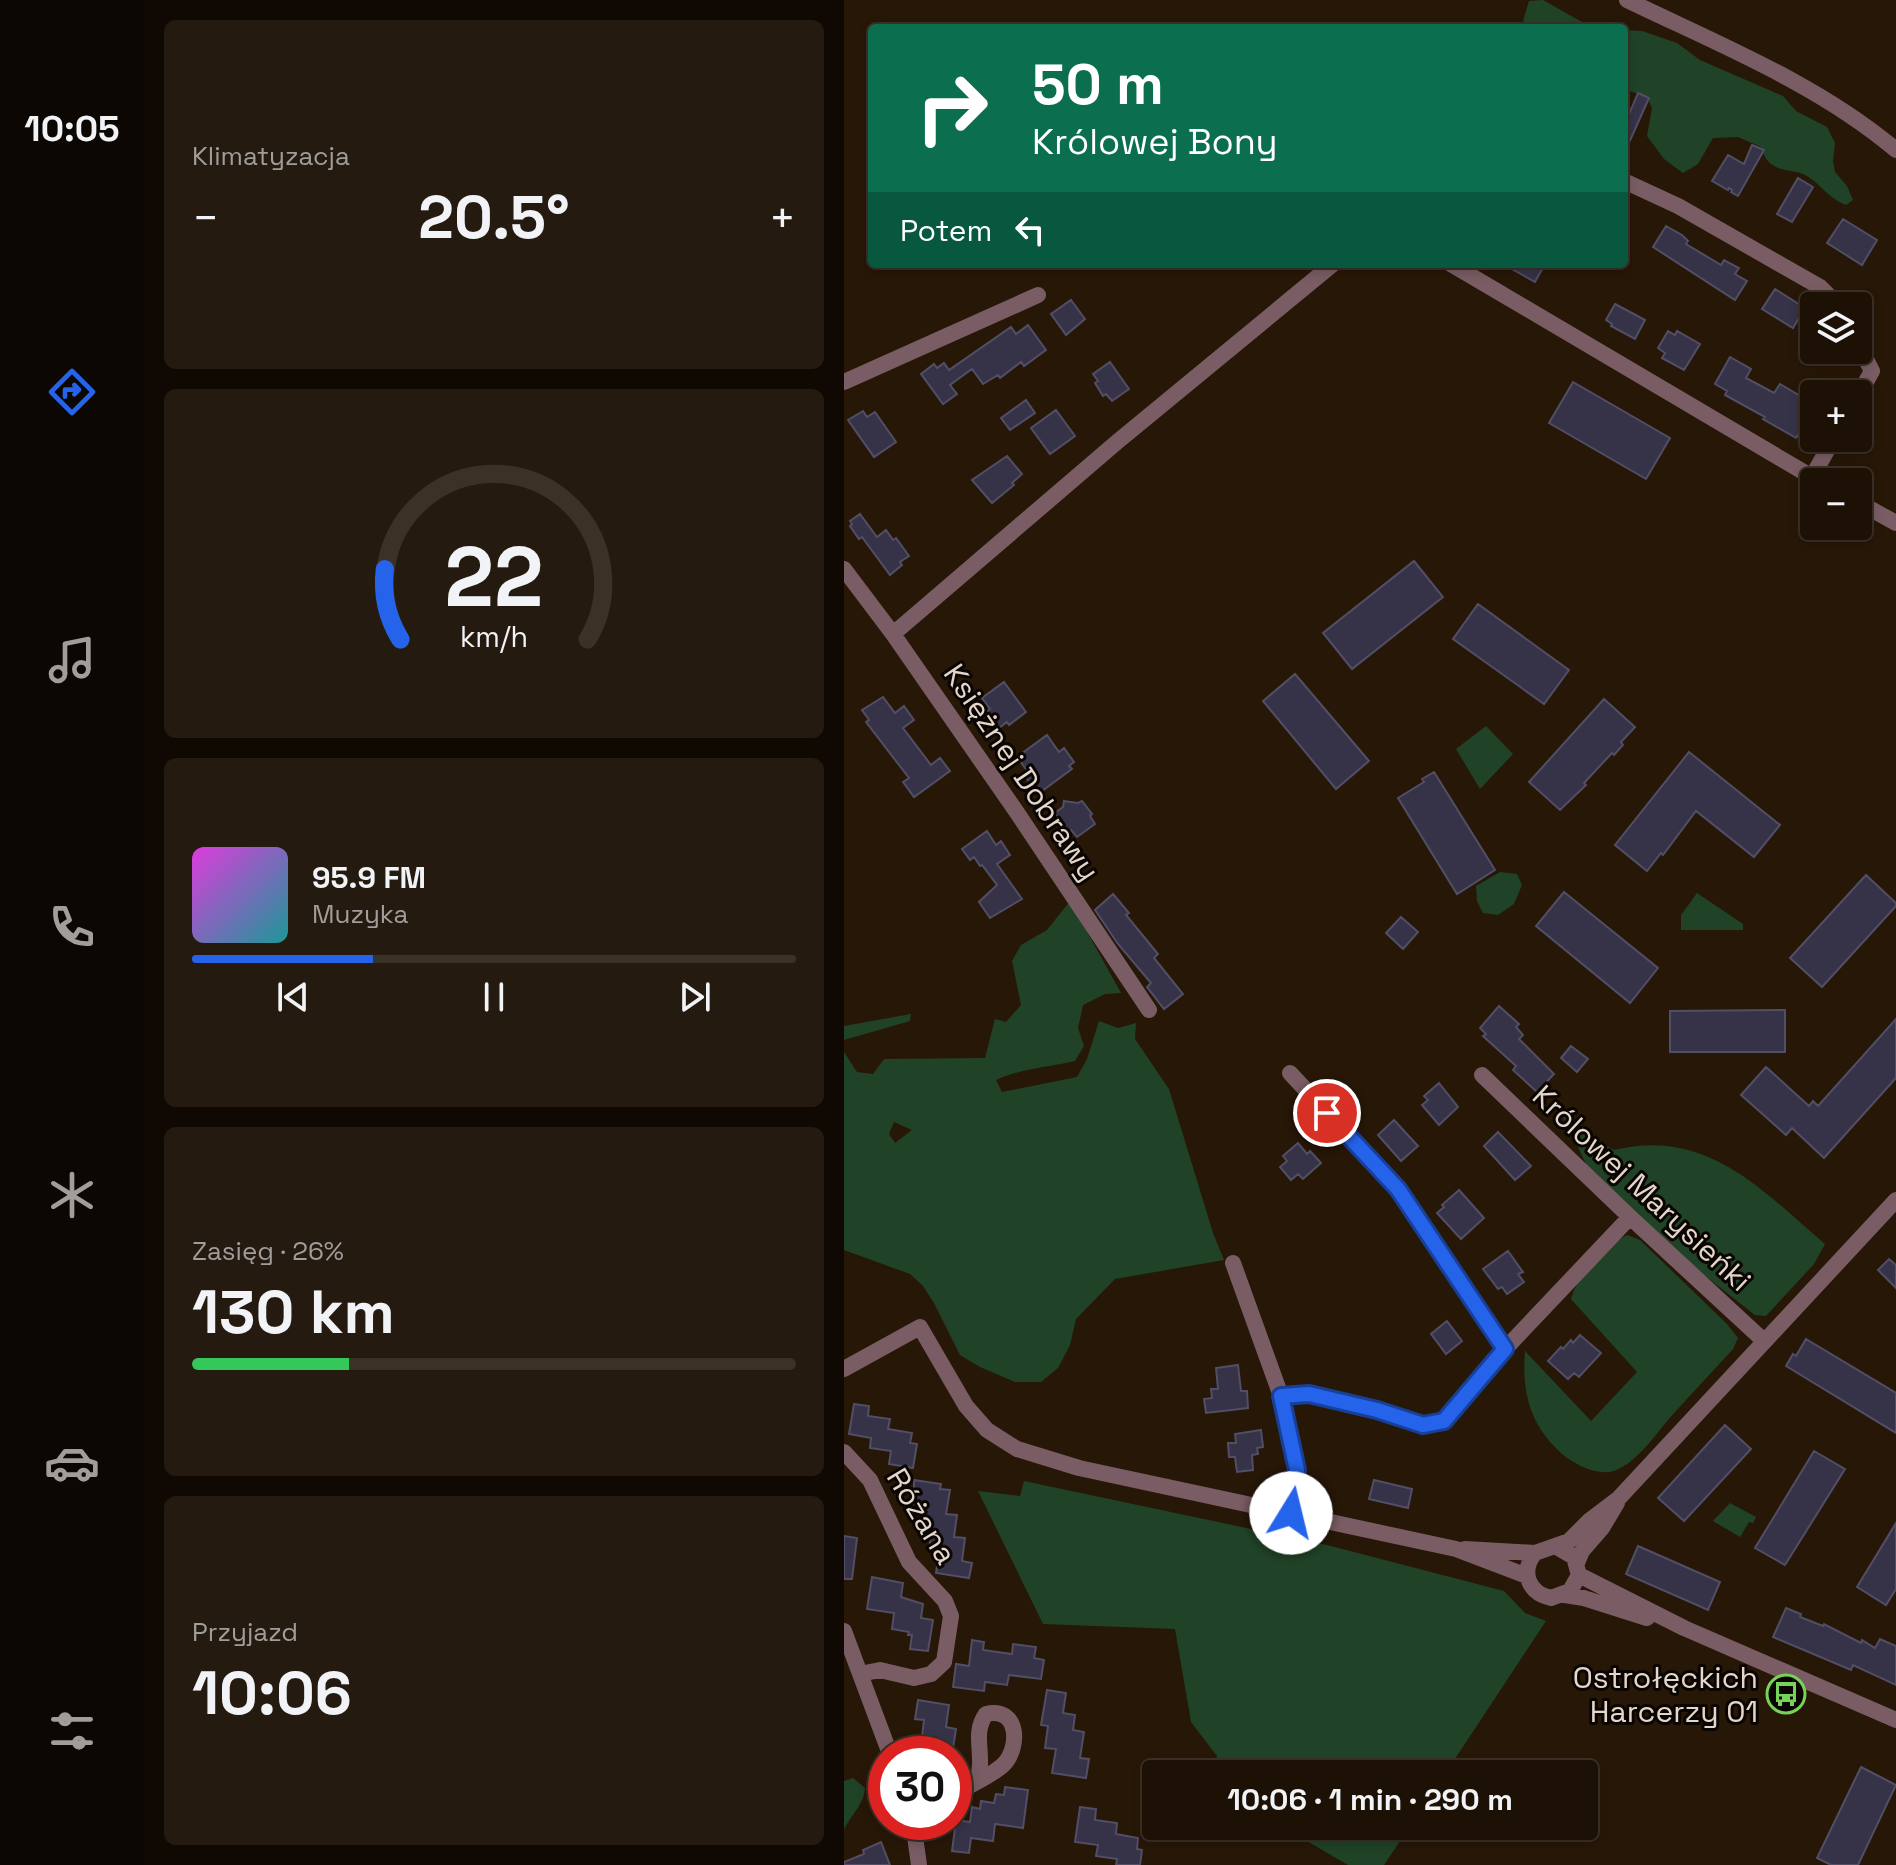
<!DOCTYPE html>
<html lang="pl">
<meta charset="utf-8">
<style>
:root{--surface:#1d1105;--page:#251a0f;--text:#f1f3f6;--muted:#a09d9a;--line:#3b3127;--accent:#2563eb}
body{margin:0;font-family:"Space Grotesk",sans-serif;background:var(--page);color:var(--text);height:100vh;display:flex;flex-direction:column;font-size:30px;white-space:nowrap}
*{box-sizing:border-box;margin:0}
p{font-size:26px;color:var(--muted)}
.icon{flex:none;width:44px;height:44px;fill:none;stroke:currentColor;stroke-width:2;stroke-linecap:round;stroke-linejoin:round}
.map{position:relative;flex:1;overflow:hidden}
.details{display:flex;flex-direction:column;gap:20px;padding:20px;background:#100903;width:700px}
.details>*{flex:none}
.top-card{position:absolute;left:24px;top:24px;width:760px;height:244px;border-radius:8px;box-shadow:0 4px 12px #0003,0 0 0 2px var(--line);background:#0b6e4f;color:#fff;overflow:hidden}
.controls{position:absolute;left:956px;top:292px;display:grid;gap:16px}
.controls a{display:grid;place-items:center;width:72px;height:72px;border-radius:8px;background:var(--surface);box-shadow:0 4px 12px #0003,0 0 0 2px var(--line);font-size:40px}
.speed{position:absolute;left:24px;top:1736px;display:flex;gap:16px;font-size:40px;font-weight:700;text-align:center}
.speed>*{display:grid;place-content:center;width:104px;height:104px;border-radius:50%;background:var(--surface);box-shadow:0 4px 12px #0003,0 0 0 2px var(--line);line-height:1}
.speed .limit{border:12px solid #d22;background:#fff;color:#111}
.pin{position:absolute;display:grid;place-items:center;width:68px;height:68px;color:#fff;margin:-34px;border:4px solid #fff;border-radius:50%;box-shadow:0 2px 8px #0007}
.me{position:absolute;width:88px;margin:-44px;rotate:9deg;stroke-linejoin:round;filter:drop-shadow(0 0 6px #0008)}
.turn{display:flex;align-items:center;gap:28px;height:168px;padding:0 32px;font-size:36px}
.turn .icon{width:104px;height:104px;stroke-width:2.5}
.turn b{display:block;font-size:56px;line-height:68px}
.then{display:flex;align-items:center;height:76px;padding:0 32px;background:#0003;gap:16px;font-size:30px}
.big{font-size:60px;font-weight:700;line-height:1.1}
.details .tile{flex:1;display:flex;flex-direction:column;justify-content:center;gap:12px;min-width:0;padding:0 28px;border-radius:12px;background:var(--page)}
.details .dial{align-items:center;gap:0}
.dial svg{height:208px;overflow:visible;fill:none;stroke:var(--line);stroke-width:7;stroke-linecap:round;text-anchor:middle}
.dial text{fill:var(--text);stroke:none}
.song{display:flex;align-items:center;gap:24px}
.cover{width:96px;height:96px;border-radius:12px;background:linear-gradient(135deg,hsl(300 70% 55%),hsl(180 70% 35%))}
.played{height:8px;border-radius:4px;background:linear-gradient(90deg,var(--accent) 30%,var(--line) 30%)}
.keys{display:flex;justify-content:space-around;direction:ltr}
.heat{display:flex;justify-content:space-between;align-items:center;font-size:44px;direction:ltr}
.charge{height:12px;border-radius:6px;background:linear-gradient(90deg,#34c759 26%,var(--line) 0)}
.trip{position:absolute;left:298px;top:1760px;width:456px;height:80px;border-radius:8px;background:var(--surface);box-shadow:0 4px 12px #0003,0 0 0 2px var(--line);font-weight:700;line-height:80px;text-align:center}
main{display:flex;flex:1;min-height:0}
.dock{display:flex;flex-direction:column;width:144px;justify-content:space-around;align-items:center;background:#0c0702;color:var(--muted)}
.dock .icon{width:56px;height:56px}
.dock .on{color:var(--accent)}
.dock b{font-size:36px;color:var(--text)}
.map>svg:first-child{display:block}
.green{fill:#204327;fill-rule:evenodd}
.building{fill:#363348;stroke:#514e65;stroke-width:2}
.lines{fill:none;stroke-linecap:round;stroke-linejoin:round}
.minor{stroke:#7a5d64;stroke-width:16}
.tertiary{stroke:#7a5d64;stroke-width:16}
.route-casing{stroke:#184099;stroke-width:20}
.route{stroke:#2563eb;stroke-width:14}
.labels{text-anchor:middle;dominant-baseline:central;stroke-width:6;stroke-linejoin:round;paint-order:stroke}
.street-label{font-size:30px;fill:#e2d6cd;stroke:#0b0502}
.poi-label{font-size:30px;fill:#e2d6cd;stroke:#0b0502;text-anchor:end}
</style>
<main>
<nav class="dock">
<b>10:05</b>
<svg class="icon on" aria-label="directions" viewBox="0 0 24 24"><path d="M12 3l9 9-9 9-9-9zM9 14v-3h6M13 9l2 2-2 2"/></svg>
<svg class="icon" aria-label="music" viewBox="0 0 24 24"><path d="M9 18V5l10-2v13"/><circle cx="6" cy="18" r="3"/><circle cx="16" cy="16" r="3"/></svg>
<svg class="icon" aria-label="phone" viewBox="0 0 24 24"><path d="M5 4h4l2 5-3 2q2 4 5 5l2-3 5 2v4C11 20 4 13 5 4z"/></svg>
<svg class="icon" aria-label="climate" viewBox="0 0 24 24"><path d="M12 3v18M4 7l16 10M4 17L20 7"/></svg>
<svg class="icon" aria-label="car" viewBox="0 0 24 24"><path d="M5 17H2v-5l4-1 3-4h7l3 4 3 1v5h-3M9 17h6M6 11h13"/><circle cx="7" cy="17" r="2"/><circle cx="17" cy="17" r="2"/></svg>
<svg class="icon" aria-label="filters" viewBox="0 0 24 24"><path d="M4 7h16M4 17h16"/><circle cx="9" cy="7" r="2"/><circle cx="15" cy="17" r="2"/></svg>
</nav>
<section class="details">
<div class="tile"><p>Klimatyzacja</p>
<div class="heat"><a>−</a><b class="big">20.5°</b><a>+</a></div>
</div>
<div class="tile dial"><svg viewBox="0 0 100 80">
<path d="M14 69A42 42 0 1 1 86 69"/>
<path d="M14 69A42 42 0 0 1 8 42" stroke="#2563eb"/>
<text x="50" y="56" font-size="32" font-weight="700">22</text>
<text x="50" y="72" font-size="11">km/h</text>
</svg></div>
<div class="tile">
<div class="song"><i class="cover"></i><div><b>95.9 FM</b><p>Muzyka</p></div></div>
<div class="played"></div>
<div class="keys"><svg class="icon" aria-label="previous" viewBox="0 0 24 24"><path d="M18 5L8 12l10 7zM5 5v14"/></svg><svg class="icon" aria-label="pause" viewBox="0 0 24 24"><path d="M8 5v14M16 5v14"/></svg><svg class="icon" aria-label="next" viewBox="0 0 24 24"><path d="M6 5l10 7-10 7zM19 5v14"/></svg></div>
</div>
<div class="tile"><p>Zasięg · 26%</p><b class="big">130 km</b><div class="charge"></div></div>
<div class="tile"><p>Przyjazd</p><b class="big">10:06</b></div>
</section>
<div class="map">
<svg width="1052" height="1865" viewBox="0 0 1052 1865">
<rect width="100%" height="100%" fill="#271707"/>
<path class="green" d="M699 0 738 22 762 23 774 28H686L679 21 685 1Z
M780 30 798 31 833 43 856 60 939 96 952 111 983 127 991 143 989 161 991 172 1003 186 1009 200 1002 205C982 197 976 182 959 174 949 170 933 172 923 160 920 156 919 152 917 147L894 137 869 138 854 164 839 173 820 159 803 136 808 108 803 97 780 89Z
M642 726 669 754 636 789 612 749Z
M656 872 673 874 678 885 670 904 654 915 639 913 633 901 632 886Z
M853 893 899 924V930H837V915Z
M226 901 277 993 261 994 239 1005 234 1028 240 1046 231 1061C205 1067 175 1069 152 1080L158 1092 233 1077 243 1059 255 1021 274 1028 292 1023 291 1039 325 1089 369 1233 380 1260 271 1279 232 1319 226 1345 214 1368 197 1382H171L136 1367 116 1355 90 1303 79 1286 66 1274 0 1250V1052L13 1072 29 1074 40 1059 141 1058 151 1019 162 1022 177 1005 168 961 177 945 203 930ZM50 1122 68 1130 51 1143 45 1134Z
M67 1014 66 1021 0 1040V1026Z
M718 1115C742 1124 748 1138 770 1150 862 1127 918 1190 981 1244L970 1264 922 1316 911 1315 795 1224 747 1174Z
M783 1235 796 1240 883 1324 894 1338 889 1349C870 1370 850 1391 831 1412 814 1430 795 1462 770 1471 750 1477 722 1460 710 1446 684 1419 678 1387 681 1351L747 1421 793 1372 727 1299C734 1274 760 1246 783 1235Z
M180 1481 483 1545 660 1591 681 1613 702 1621 601 1774H368L373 1756 347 1722 331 1629 199 1624 134 1491 176 1496Z
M886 1503 912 1517 909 1523 905 1522 896 1537 869 1521Z
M9 1778 21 1788C20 1805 7 1814 0 1830V1781Z
M437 1826H566L540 1865H504Z"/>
<path class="building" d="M794 93 805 98 780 154V117L783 119Z
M908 145 920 150 894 196 887 192 888 190 885 188 884 190 868 181 884 155 900 164Z
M954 178 969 187 948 222 933 214Z
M999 219 1033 240 1018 265 983 243Z
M822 226 838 235 844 241 842 244 877 265 880 260 895 268 891 274 903 281 891 300 809 247Z
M659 264H701L691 282Z
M931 289 961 308 949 328 918 309Z
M227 300 241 319 222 335 207 314Z
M771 304 801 320 791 339 767 326 768 324 762 320Z
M184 325 202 350 180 366 177 362 156 378 154 375 139 384 128 369 106 385 113 394 99 404 77 374 90 364 93 368 100 363 105 370 167 327 172 334Z
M824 331 831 335 833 331 856 344 840 370 818 358 821 353 814 348Z
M886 357 907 369 902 378 930 393 936 384 970 404V416L958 437 954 435 952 438 919 419 921 417 881 395 883 391 871 384Z
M266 362 285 389 268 401 262 394 259 396 251 383 254 381 249 374Z
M729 382 826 438 802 479 705 423Z
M182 400 191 413 166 430 157 418Z
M212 410 231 436 206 454 187 428Z
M19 411 23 417 31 412 52 442 30 457 4 420Z
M163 456 178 474 168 483 170 485 148 503 128 480Z
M16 514 33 537 42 530 49 540 52 538 65 556 56 562 58 565 46 575 18 537 15 539 6 526 8 524 6 521Z
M570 561 599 597 508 669 479 633Z
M634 604 725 670 700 704 609 639Z
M451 674 525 761 492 789 419 701Z
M160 682 182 712 165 725 163 722 151 731 139 714 146 709 138 698Z
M39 697 51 713 60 706 70 720 59 728 87 765 96 758 106 771 70 797 59 782 65 778 22 722 25 720 18 710Z
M760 699 791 727 777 742 779 745 770 755 768 753 740 783 742 785 716 810 685 782Z
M203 735 215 752 220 748 230 762 225 766 228 769 198 791 195 787 191 791 183 779 187 776 173 757Z
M845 752 936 825 910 857 852 811 819 855 817 853 803 871 771 845Z
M590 772 651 870 613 894 554 798 580 782 578 779Z
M220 801 234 803 238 801 248 814 246 816 251 824 233 837 227 830 224 832 211 813 219 807Z
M143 831 152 845 157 841 166 855 153 864 178 899 146 918 135 902 153 885 138 865 136 866 130 857 126 860 118 849Z
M1022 875 1052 903V906L978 987 946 958Z
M720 892 814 968 786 1003 692 926Z
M269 894 285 913 282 915 314 954 310 958 339 994 320 1009 303 987 307 983 274 944 251 910Z
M557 917 574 932 559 949 542 933Z
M655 1006 675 1024 672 1027 679 1035 675 1039 710 1074 693 1092 669 1070 672 1066 639 1036 642 1034 636 1028Z
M941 1010V1052H826V1011Z
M1052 1019V1078L980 1158 948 1128 942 1135 897 1095 922 1067 965 1106 969 1101 974 1106Z
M727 1046 744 1059 733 1072 717 1058Z
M595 1083 614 1107 595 1125 578 1105 584 1100 580 1096Z
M550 1120 574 1146 557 1161 534 1135Z
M654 1132 687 1166 671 1180 640 1146Z
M454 1143 463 1154 466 1151 477 1163 459 1179 454 1174 447 1180 436 1167 443 1161 439 1156Z
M615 1190 640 1218 617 1239 593 1213 600 1207 598 1205Z
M664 1251 679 1272 674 1274 680 1282 663 1294 658 1287 654 1289 639 1269Z
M1045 1259 1052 1265V1288L1034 1270Z
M603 1321 618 1341 602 1354 587 1334Z
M736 1335 757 1353 735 1377 730 1373 724 1379 704 1361 717 1347 719 1349 727 1340 729 1343Z
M962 1339 1052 1393V1433L942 1366 949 1354 952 1356Z
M394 1365 397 1391H403L404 1408 362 1413 360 1399 368 1398 367 1389H374L372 1368Z
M10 1404 25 1406 24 1416 46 1419 44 1429 68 1433 66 1443 73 1444 69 1468 45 1464 47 1451 26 1448 27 1438 5 1434Z
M881 1425 907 1449 840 1521 814 1498Z
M417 1430 419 1447 413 1448 414 1454 408 1455 409 1470 393 1472 391 1457H385L384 1443H392L391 1434Z
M970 1451 1001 1469 941 1565 911 1548Z
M70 1480 97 1484 96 1489 106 1490 102 1514 113 1515 110 1537 121 1538 118 1561 128 1563 125 1578 92 1573 95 1552 85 1550 88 1528 77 1527 80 1505 70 1504Z
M530 1480 568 1489 564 1508 525 1499Z
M1052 1523V1589L1042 1605 1013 1587Z
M0 1536 13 1538 8 1579H0Z
M794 1546 876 1582 864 1610 782 1574Z
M28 1577 59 1583 57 1597 79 1604 77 1618 89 1620 84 1651 66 1649 68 1635H64L65 1632 48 1629 50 1613 23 1609Z
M942 1608 957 1614 956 1617 979 1626 980 1624 1017 1643 1018 1640 1031 1648 1036 1639 1052 1646V1685L1009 1665 1007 1670 929 1637Z
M128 1640 140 1642 139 1650 168 1654 169 1644 192 1647 190 1658 200 1660 197 1679 165 1675 163 1685 141 1682 140 1691 109 1687 112 1664 125 1666Z
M203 1690 222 1693 219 1713 231 1715 229 1730 240 1732 236 1758 245 1759 242 1778 208 1773 212 1749 201 1748 204 1726 197 1725Z
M74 1700 105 1705 102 1727 112 1729 108 1754H87L88 1746 77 1745 80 1720 71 1719Z
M1017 1767 1052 1785 1014 1865H987L973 1858Z
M161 1787 184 1790 179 1828 151 1824 149 1841 127 1838 125 1853 108 1851 112 1820 126 1822 128 1807 136 1809 137 1801 150 1803 152 1794 160 1795Z
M236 1807 252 1809 251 1820 273 1823 272 1834 294 1838 293 1849 298 1850 296 1865H272L273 1859 252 1856 254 1845 231 1842Z
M37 1842 46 1865H0V1862L20 1854 19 1850Z"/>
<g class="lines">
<path class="minor" d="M780 181 834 206 976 287 995 306
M607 264 968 477
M1014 344 1028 371 1014 396
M0 382 194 295
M977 482 968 477 990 438
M1014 502 1052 523
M0 569 49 634 174 814 305 1010
M49 634 273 442 489 264
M446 1073 554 1189 661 1349
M638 1075 786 1217 920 1341
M389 1263 437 1396 444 1423 453 1470 447 1513
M0 1369 76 1327 122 1406 143 1430 173 1449 235 1468 612 1549 683 1576
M437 1396 465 1394 533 1410 579 1425 600 1421 661 1349 786 1217
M0 1452 26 1480 65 1562 101 1601 107 1616 100 1662 87 1674 70 1678 36 1670 16 1674
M713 1547 730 1557 735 1575 726 1591 707 1598C684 1593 676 1571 691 1553L725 1541 746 1520 775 1498 1052 1200
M621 1549 691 1553
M733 1563 738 1551 758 1528 773 1503
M735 1575 840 1628 1052 1720
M721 1595 740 1598 803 1618
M0 1631 46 1754
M110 1795C125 1785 146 1777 159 1765 176 1749 176 1706 142 1714 127 1735 142 1755 133 1781
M69 1822 75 1865"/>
<path class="tertiary" d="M783 0C874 44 974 84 1052 150"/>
</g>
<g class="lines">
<g class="route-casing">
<path id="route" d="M447 1513 453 1470 437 1396 465 1394 533 1410 579 1425 600 1421 661 1349 554 1189 483 1113"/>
</g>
<use href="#route" class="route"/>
</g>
<defs>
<g id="bus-ring" transform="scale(2)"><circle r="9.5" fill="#0b0502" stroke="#78d259" stroke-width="1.5"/><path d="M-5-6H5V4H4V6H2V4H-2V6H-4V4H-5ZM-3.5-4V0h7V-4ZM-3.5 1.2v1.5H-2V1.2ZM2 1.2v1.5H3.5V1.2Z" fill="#78d259"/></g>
</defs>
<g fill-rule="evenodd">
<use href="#bus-ring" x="942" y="1694"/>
</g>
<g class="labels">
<g class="street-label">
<text transform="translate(178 772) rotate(56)">Księżnej Dobrawy</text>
<text transform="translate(798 1188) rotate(43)">Królowej Marysieńki</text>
<text transform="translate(78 1516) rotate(59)">Różana</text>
</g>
<g class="poi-label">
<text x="914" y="1677">Ostrołęckich<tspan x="914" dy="34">Harcerzy 01</tspan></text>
</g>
</g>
</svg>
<div class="controls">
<a><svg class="icon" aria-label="layers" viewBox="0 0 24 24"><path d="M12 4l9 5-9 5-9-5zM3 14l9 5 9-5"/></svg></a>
<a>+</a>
<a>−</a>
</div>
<div class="speed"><div class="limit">30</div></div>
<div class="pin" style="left:483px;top:1113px;background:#d93025"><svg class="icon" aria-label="arrive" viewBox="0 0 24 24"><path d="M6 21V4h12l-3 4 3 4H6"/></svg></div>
<svg class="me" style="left:447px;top:1513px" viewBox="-20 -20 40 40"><circle r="19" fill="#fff"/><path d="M0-13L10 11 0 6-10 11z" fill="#2563eb"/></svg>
<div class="trip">10:06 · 1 min · 290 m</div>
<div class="top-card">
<div class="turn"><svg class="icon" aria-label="right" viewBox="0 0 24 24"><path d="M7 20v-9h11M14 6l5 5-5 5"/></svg><div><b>50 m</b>Królowej Bony</div></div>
<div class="then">Potem<svg class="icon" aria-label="left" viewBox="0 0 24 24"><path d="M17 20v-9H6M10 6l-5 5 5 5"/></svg></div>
</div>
</div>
</main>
